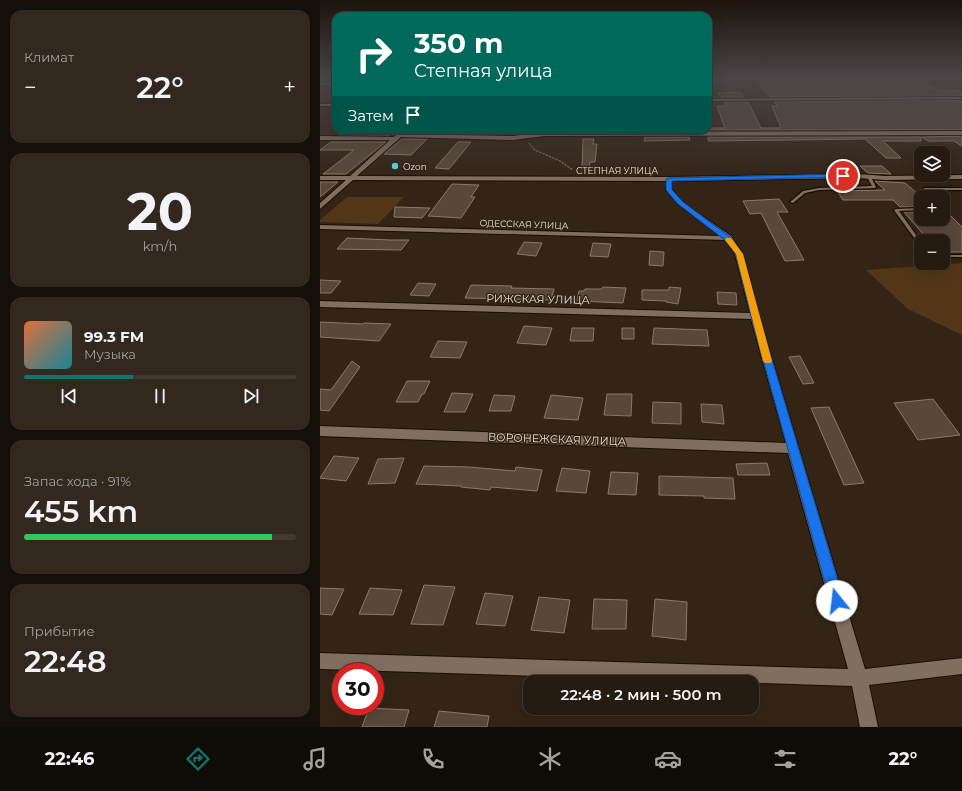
<!DOCTYPE html>
<html lang="ru">
<meta charset="utf-8">
<style>
:root{--surface:#261b10;--page:#32281e;--text:#f1f3f6;--muted:#a4a19f;--line:#423930;--accent:#0f766e}
body{margin:0;font-family:Montserrat,sans-serif;background:var(--page);color:var(--text);height:100vh;display:flex;flex-direction:column;font-size:15px;white-space:nowrap}
*{box-sizing:border-box;margin:0}
p{font-size:13px;color:var(--muted)}
.icon{flex:none;width:22px;height:22px;fill:none;stroke:currentColor;stroke-width:2;stroke-linecap:round;stroke-linejoin:round}
.map{position:relative;flex:1;overflow:hidden}
.panel{display:flex;flex-direction:column;gap:10px;padding:10px;background:#150f09;width:320px}
.panel>*{flex:none}
.banner{position:absolute;left:12px;top:12px;width:380px;height:122px;border-radius:12px;box-shadow:0 4px 16px #0002,0 0 0 1px var(--line);background:#00695c;color:#fff;overflow:hidden}
.fabs{position:absolute;left:594px;top:146px;display:grid;gap:8px}
.fabs a{display:grid;place-items:center;width:36px;height:36px;border-radius:8px;background:var(--surface);box-shadow:0 4px 16px #0002,0 0 0 1px var(--line);font-size:20px}
.speed{position:absolute;left:12px;top:663px;display:flex;gap:8px;font-size:20px;font-weight:700;text-align:center}
.speed>*{display:grid;place-content:center;width:52px;height:52px;border-radius:50%;background:var(--surface);box-shadow:0 4px 16px #0002,0 0 0 1px var(--line);line-height:1}
.speed .limit{border:6px solid #d22;background:#fff;color:#111}
.pin{position:absolute;display:grid;place-items:center;width:34px;height:34px;color:#fff;margin:-17px;border:2px solid #fff;border-radius:50%;box-shadow:0 1px 4px #0007}
.me{position:absolute;width:44px;margin:-22px;rotate:344deg;stroke-linejoin:round;filter:drop-shadow(0 0 3px #0008)}
.turn{display:flex;align-items:center;gap:14px;height:84px;padding:0 16px;font-size:18px}
.turn .icon{width:52px;height:52px;stroke-width:2.5}
.turn b{display:block;font-size:28px;line-height:34px}
.then{display:flex;align-items:center;height:38px;padding:0 16px;background:#0003;gap:8px;font-size:15px}
.big{font-size:30px;font-weight:600;line-height:1.1}
.panel .widget{flex:1;display:flex;flex-direction:column;justify-content:center;gap:6px;min-width:0;padding:0 14px;border-radius:12px;background:var(--page)}
.panel .dial{align-items:center;gap:0}
.dial b{font-size:52px;line-height:1}
.song{display:flex;align-items:center;gap:12px}
.cover{width:48px;height:48px;border-radius:6px;background:linear-gradient(135deg,hsl(20 70% 55%),hsl(190 70% 35%))}
.played{height:4px;border-radius:2px;background:linear-gradient(90deg,var(--accent) 40%,var(--line) 40%)}
.keys{display:flex;justify-content:space-around;direction:ltr}
.heat{display:flex;justify-content:space-between;align-items:center;font-size:22px;direction:ltr}
.charge{height:6px;border-radius:3px;background:linear-gradient(90deg,#34c759 91%,var(--line) 0)}
.trip{position:absolute;left:203px;top:675px;width:236px;height:40px;border-radius:12px;background:var(--surface);box-shadow:0 4px 16px #0002,0 0 0 1px var(--line);font-weight:600;line-height:40px;text-align:center}
.menu{display:flex;height:64px;justify-content:space-around;align-items:center;background:#0f0b06;color:var(--muted)}
.menu .icon{width:28px;height:28px}
.menu .current{color:var(--accent)}
.menu b{font-size:18px;color:var(--text)}
main{display:flex;flex:1;min-height:0}
.map>svg:first-child{display:block}
.green{fill:#523618}
.building{fill:#584839;stroke:#8b7968}
.lines{fill:none;stroke-linecap:round;stroke-linejoin:round}
.service-casing{stroke:#1a0d02;stroke-width:2.5}
.minor-casing{stroke:#1a0d02;stroke-width:2}
.path{stroke:#6e6154;stroke-width:1.5;stroke-dasharray:2.5 1;stroke-linecap:butt}
.service{fill:#806e5e;fill-rule:evenodd}
.minor{fill:#806e5e;fill-rule:evenodd}
.route{fill:#1a73e8;stroke:#114b97}
.slow{fill:#f59e0b}
.poi-dot{fill:#58c9e4;stroke:#332416;stroke-width:1.5}
.labels{text-anchor:middle;dominant-baseline:central;stroke-width:3;stroke-linejoin:round;paint-order:stroke}
.far-poi-label{font-size:9px;fill:#e8ded5;stroke:#332416;text-anchor:start}
.far-street-label{font-size:9px;fill:#e8ded5;stroke:#332416}
.street-label{font-size:11px;fill:#e8ded5;stroke:#332416}
</style>
<main>
<section class="panel">
<div class="widget"><p>Климат</p>
<div class="heat"><a>−</a><b class="big">22°</b><a>+</a></div>
</div>
<div class="widget dial"><b>20</b><p>km/h</p></div>
<div class="widget">
<div class="song"><i class="cover"></i><div><b>99.3 FM</b><p>Музыка</p></div></div>
<div class="played"></div>
<div class="keys"><svg class="icon" aria-label="previous" viewBox="0 0 24 24"><path d="M18 5L8 12l10 7zM5 5v14"/></svg><svg class="icon" aria-label="pause" viewBox="0 0 24 24"><path d="M8 5v14M16 5v14"/></svg><svg class="icon" aria-label="next" viewBox="0 0 24 24"><path d="M6 5l10 7-10 7zM19 5v14"/></svg></div>
</div>
<div class="widget"><p>Запас хода · 91%</p><b class="big">455 km</b><div class="charge"></div></div>
<div class="widget"><p>Прибытие</p><b class="big">22:48</b></div>
</section>
<div class="map">
<svg width="642" height="727" viewBox="0 0 642 727">
<rect width="100%" height="100%" fill="#332416"/>
<path class="green" d="M27 197H84L58 224 0 222V220Z
M642 263V335L588 309 546 270Z"/>
<path class="building" d="M433 77H594L618 90 642 91V96L450 97Z
M420 92 424 97H401L398 93Z
M642 100V130H388V128H405L397 106H406L404 102H428L441 128H461L452 106H458L454 102Z
M51 130 49 132H74L70 135H20L26 131Z
M642 136V146L634 141H608L602 137Z
M325 137H369L370 140 324 141Z
M388 137H601V141H563L581 158H566L545 139 388 141Z
M82 139H107L91 155 64 154Z
M263 139H274L273 144H277L275 162H270L269 170 262 169Z
M11 142H66L26 174H3L34 150H0Z
M138 142H151L129 169 115 168Z
M540 166H562L571 174 548 173Z
M555 181 585 183 598 194H601V207H580L573 200H523L517 191 565 190Z
M0 182H18L0 197Z
M132 184 159 185 151 197H155L141 218 108 216Z
M459 199 468 212H457L484 260 465 261 441 213 430 214 423 201Z
M75 207 110 208 102 218 74 217Z
M584 212H601V219H623V215H630L642 227V252H623V241H609Z
M27 238 70 240H89L81 250 17 249Z
M204 242 222 243 216 256 197 254Z
M273 243 291 244 288 257 270 256Z
M330 251 344 252 343 266 329 265Z
M0 280 21 281 11 293H0Z
M98 283 116 284 109 296 90 295Z
M151 285 192 286 191 288 234 289 231 300 145 298Z
M283 287 306 288 303 303 257 301 259 291H264L265 289H282Z
M349 287 361 288 358 304 346 302V301L322 300V290H349Z
M397 292 416 293 417 305 398 304Z
M0 322 43 324 44 323 71 324 59 341 0 337Z
M204 326 232 328 226 345 197 343Z
M252 328H274L273 341H250Z
M302 328H314V339H302Z
M334 328 387 330 389 346 332 344Z
M118 341 147 342 140 358 110 357Z
M480 356 494 383 483 384 469 357Z
M32 361 40 367 9 411 0 410V389L11 390Z
M87 381H110L104 394H102L98 402H76Z
M132 393 153 394 145 412H124Z
M287 394H312L311 416 284 415Z
M174 395 195 396 191 411H169Z
M231 395 263 398 258 420 224 418Z
M613 399 640 435 598 440 574 403Z
M333 402 361 403V424L332 423Z
M381 404 402 405 404 424 382 422Z
M509 407 544 483 524 485 491 408Z
M14 456 39 458 26 481 0 478Z
M84 458 75 483 48 484 58 459Z
M447 463 450 475H418L416 464Z
M104 466 149 467 195 471 196 467 222 470 217 491 171 487 170 490 141 487V486L96 484Z
M242 468 270 471 266 493 236 491Z
M291 472 318 473 316 495 288 494Z
M339 476 413 478 415 499 384 498V496L339 495Z
M104 585 135 587 123 625 91 624Z
M0 588 24 589 12 615 0 614Z
M50 588 82 590 73 615 39 614Z
M165 593 193 596 185 626 156 624Z
M219 597 250 600 244 633 211 630Z
M274 599 307 600 306 629H272Z
M335 599 367 602 366 640 332 636Z
M49 708 89 710 84 727H42Z
M119 711 169 716 167 727H114Z"/>
<g class="lines">
<g class="service-casing">
<path id="service" d="M548 176 551 177 556 187 555 188 499 190 485 193 473 203 470 202 483 191 499 188 552 186 547 177Z
M604 188H642V190H608L614 197H610L604 190Z
M601 208V210L579 211 601 242V246H600L574 210 576 209Z
M623 255H642V257H623Z"/>
</g>
<g class="minor-casing">
<path id="minor" d="M0 83H16V85H0Z
M642 97V99L388 101V99Z
M0 104H16V106H0Z
M82 130H88L84 134 193 136 224 132 642 131V135L224 136 193 140 81 137 37 176 349 177 538 174 565 176 642 175V179L565 180 538 178 352 181V190L362 202 411 236 423 254 439 316 545 669 642 658V674L549 685 558 727H540L532 686 0 669V653L528 669 468 453 0 436V426L466 443 431 319 0 307V301L430 313 415 254 406 240 0 229V225L400 236 358 204 346 190V181L33 180 0 209V203L26 180H0V176H30L70 140H0V136L74 137Z"/>
</g>
<path class="path" d="M209 143 215 150 240 161 253 170"/>
<use href="#service" class="service"/>
<use href="#minor" class="minor"/>
</g>
<linearGradient id="sky" x2="0" y2="1"><stop stop-color="#1c140c"/><stop offset="0.43" stop-color="#4a4547"/><stop offset="1" stop-color="#4a4547" stop-opacity="0"/></linearGradient>
<rect width="642" height="179" fill="url(#sky)"/>
<path class="route" d="M523 174 525 175V177L352 181V190L363 202 410 237 423 254 439 316 524 601 522 606 517 608 512 606 510 601 431 316 416 254 405 240 358 204 346 190V179L349 178Z"/>
<path class="slow" d="M406 238H411L423 254 452 361 451 363H445L443 361 416 254 405 240Z"/>
<circle class="poi-dot" cx="75" cy="166" r="4"/>
<g class="labels">
<g class="far-poi-label">
<text x="83" y="166">Ozon</text>
</g>
<g class="far-street-label">
<text x="297" y="170">СТЕПНАЯ УЛИЦА</text>
<text transform="translate(204 224) rotate(2)">ОДЕССКАЯ УЛИЦА</text>
</g>
<g class="street-label">
<text transform="translate(218 299) rotate(1)">РИЖСКАЯ УЛИЦА</text>
<text transform="translate(237 439) rotate(2)">ВОРОНЕЖСКАЯ УЛИЦА</text>
</g>
</g>
</svg>
<div class="fabs">
<a><svg class="icon" aria-label="layers" viewBox="0 0 24 24"><path d="M12 4l9 5-9 5-9-5zM3 14l9 5 9-5"/></svg></a>
<a>+</a>
<a>−</a>
</div>
<div class="speed"><div class="limit">30</div></div>
<div class="pin" style="left:523px;top:176px;background:#d93025"><svg class="icon" aria-label="arrive" viewBox="0 0 24 24"><path d="M6 21V4h12l-3 4 3 4H6"/></svg></div>
<svg class="me" style="left:517px;top:601px" viewBox="-20 -20 40 40"><circle r="19" fill="#fff"/><path d="M0-13L10 11 0 6-10 11z" fill="#1a73e8"/></svg>
<div class="trip">22:48 · 2 мин · 500 m</div>
<div class="banner">
<div class="turn"><svg class="icon" aria-label="right" viewBox="0 0 24 24"><path d="M7 20v-9h11M14 6l5 5-5 5"/></svg><div><b>350 m</b>Степная улица</div></div>
<div class="then">Затем<svg class="icon" aria-label="arrive" viewBox="0 0 24 24"><path d="M6 21V4h12l-3 4 3 4H6"/></svg></div>
</div>
</div>
</main>
<nav class="menu">
<b>22:46</b>
<svg class="icon current" aria-label="directions" viewBox="0 0 24 24"><path d="M12 3l9 9-9 9-9-9zM9 14v-3h6M13 9l2 2-2 2"/></svg>
<svg class="icon" aria-label="music" viewBox="0 0 24 24"><path d="M9 18V5l10-2v13"/><circle cx="6" cy="18" r="3"/><circle cx="16" cy="16" r="3"/></svg>
<svg class="icon" aria-label="phone" viewBox="0 0 24 24"><path d="M5 4h4l2 5-3 2q2 4 5 5l2-3 5 2v4C11 20 4 13 5 4z"/></svg>
<svg class="icon" aria-label="climate" viewBox="0 0 24 24"><path d="M12 3v18M4 7l16 10M4 17L20 7"/></svg>
<svg class="icon" aria-label="car" viewBox="0 0 24 24"><path d="M5 17H2v-5l4-1 3-4h7l3 4 3 1v5h-3M9 17h6M6 11h13"/><circle cx="7" cy="17" r="2"/><circle cx="17" cy="17" r="2"/></svg>
<svg class="icon" aria-label="filters" viewBox="0 0 24 24"><path d="M4 7h16M4 17h16"/><circle cx="9" cy="7" r="2"/><circle cx="15" cy="17" r="2"/></svg>
<b>22°</b>
</nav>
